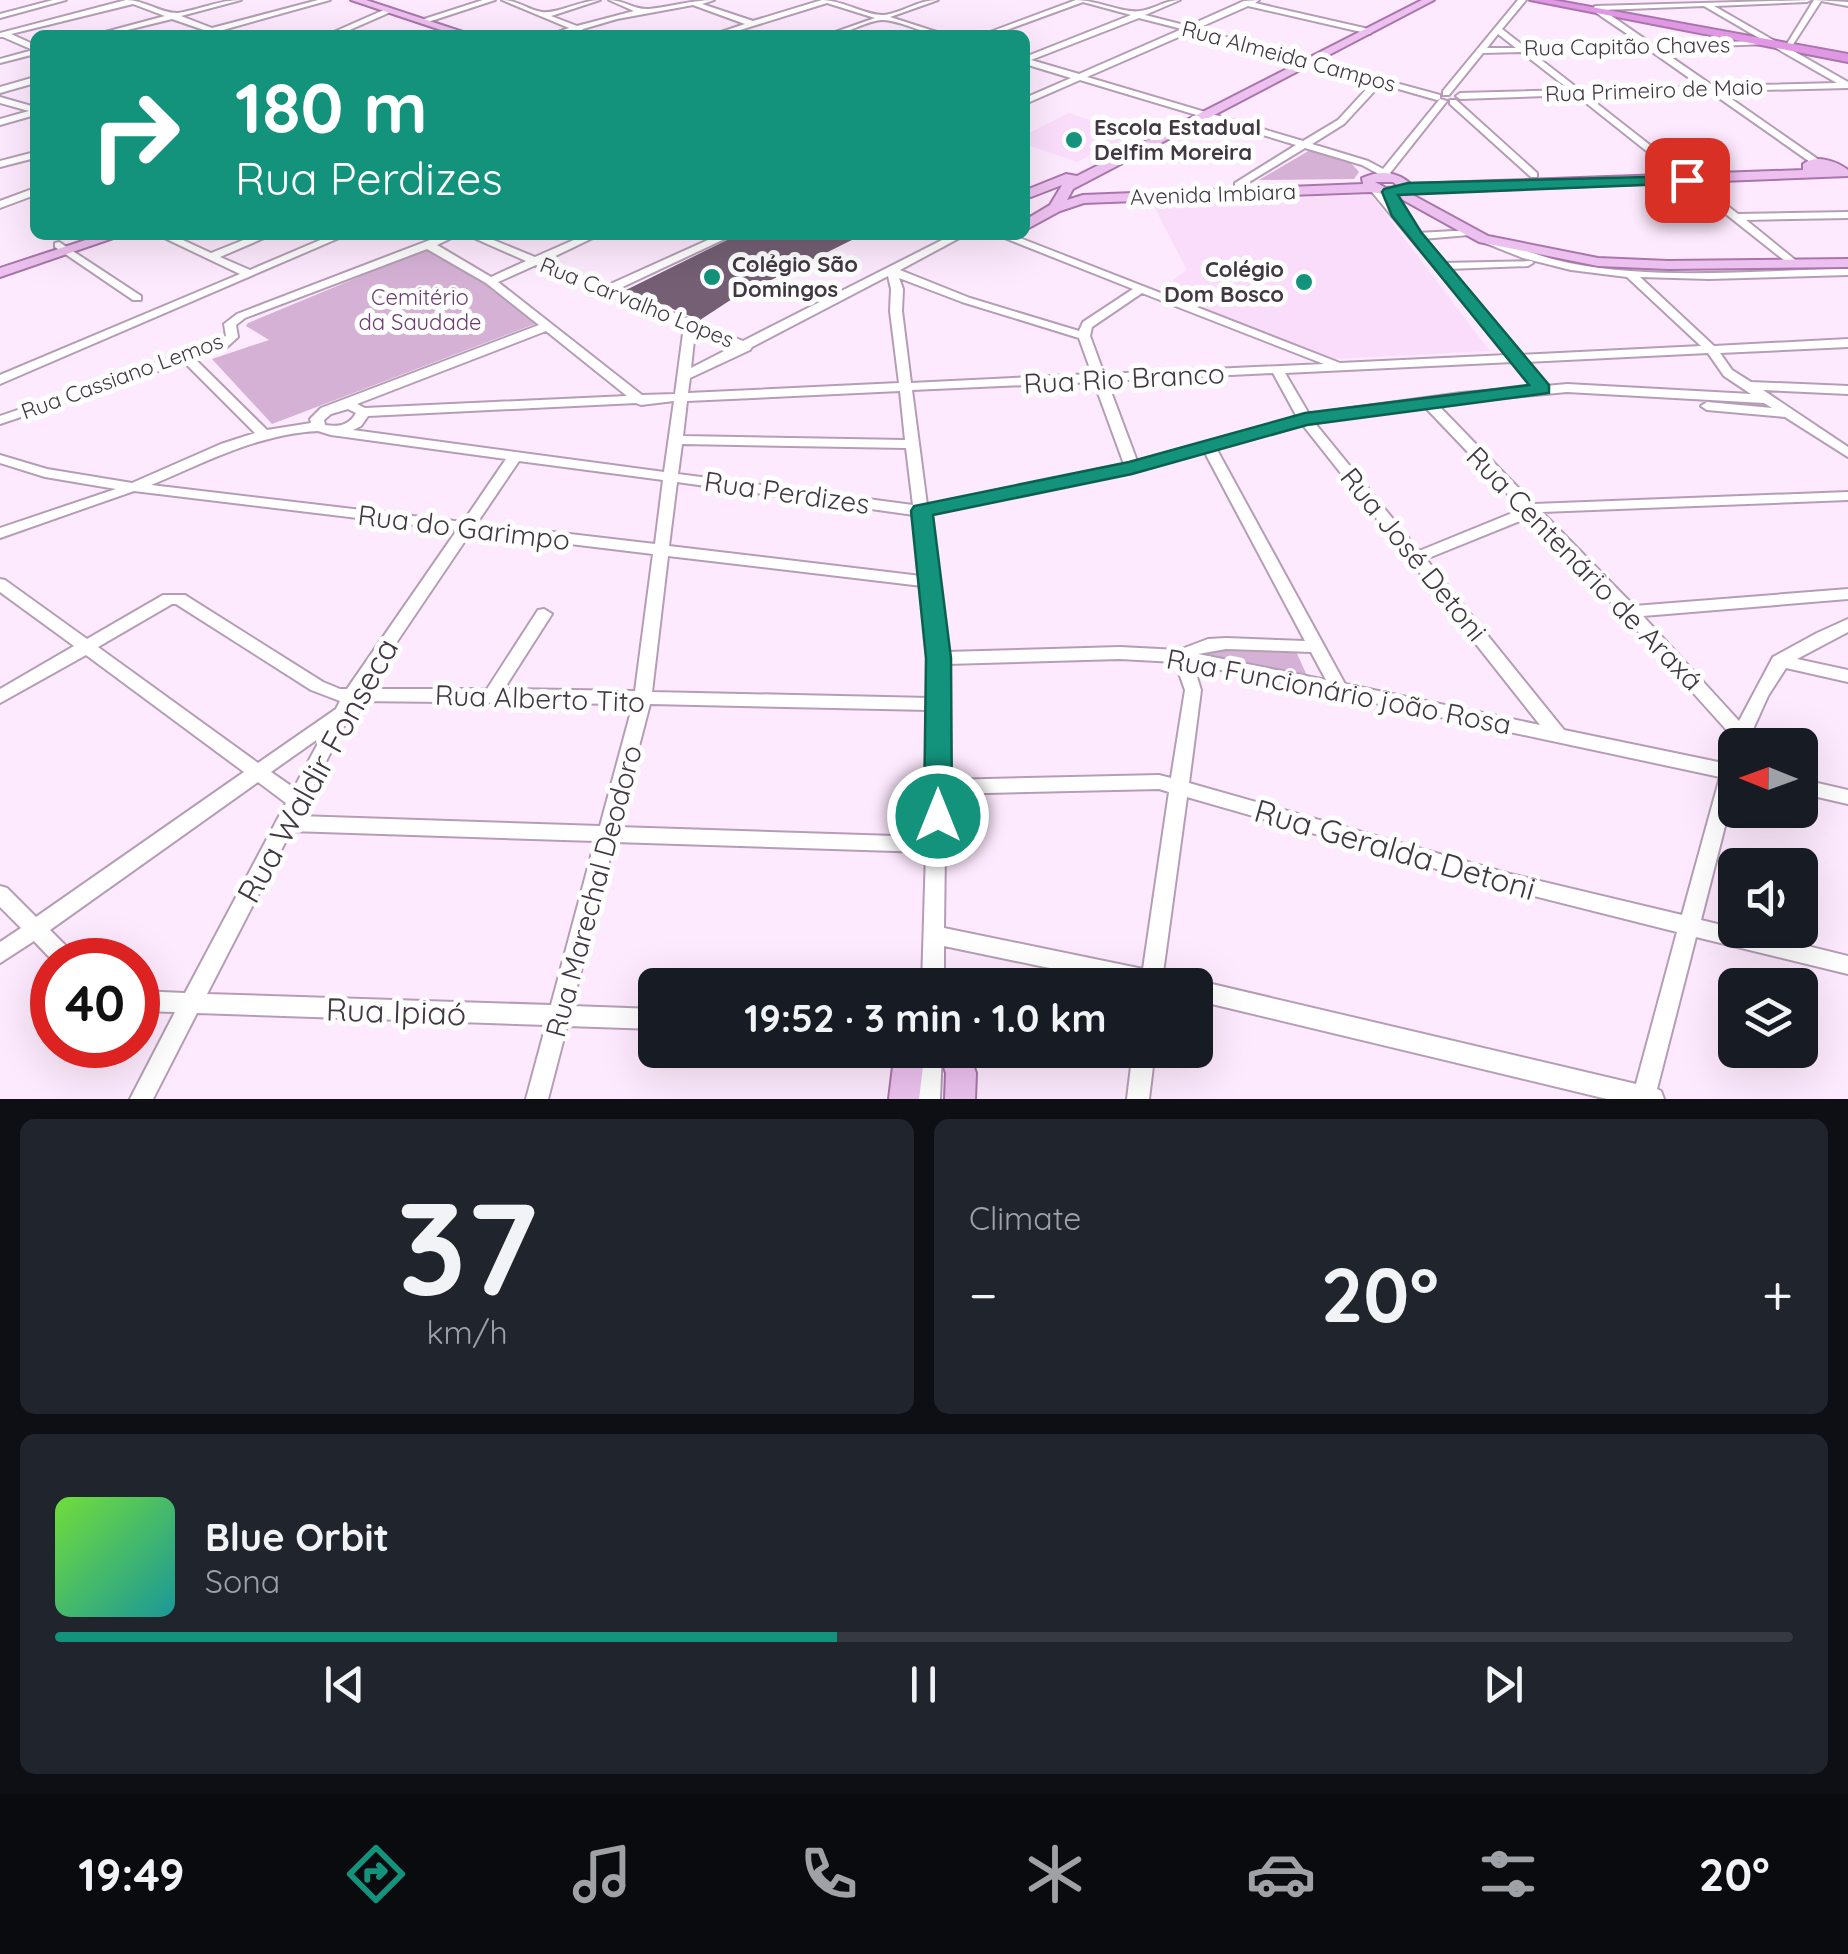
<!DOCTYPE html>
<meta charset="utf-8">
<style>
:root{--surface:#171b24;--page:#20242c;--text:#f1f3f6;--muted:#9ea1a6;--line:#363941;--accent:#13937b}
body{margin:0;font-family:Quicksand,sans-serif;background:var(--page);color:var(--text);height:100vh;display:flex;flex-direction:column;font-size:38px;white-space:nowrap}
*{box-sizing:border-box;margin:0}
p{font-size:32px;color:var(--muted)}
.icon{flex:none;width:55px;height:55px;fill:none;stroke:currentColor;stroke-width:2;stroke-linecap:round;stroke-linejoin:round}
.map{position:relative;height:1099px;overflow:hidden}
.panel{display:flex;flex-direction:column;gap:20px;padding:20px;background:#0d0f14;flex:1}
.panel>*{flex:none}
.top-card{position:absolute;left:30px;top:30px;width:1000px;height:210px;border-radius:15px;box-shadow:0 10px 40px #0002;background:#13937b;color:#fff;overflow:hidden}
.needle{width:65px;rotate:271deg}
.controls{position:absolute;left:1718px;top:728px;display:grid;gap:20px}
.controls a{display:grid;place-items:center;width:100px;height:100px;border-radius:15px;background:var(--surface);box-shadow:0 10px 40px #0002;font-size:50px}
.speed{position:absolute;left:30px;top:938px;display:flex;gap:20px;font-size:50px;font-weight:700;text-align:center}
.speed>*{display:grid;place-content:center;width:130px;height:130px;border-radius:50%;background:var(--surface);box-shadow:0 10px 40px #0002;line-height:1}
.speed .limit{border:15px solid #d22;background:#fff;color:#111}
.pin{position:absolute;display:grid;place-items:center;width:85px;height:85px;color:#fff;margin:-42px;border-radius:20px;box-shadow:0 5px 15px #0006}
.me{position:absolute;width:110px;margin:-55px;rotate:0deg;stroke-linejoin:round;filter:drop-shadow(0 0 8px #0008)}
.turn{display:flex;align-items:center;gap:35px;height:210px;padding:0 40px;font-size:45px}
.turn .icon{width:130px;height:130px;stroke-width:2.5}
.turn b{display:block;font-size:70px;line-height:85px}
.big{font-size:75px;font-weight:700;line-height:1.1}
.panel .card{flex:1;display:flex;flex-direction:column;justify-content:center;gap:15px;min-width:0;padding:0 35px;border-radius:15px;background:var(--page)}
.panel .dial{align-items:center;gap:0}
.dial b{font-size:130px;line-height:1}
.song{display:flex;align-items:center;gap:30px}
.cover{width:120px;height:120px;border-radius:15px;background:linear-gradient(135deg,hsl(100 70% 55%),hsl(180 70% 35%))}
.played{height:10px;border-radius:5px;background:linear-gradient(90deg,var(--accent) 45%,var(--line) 45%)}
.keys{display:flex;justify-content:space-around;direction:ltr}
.heat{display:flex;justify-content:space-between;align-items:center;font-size:55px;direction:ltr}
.panel .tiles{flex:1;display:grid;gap:20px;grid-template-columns:1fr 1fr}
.card:last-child{grid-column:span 2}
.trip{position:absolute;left:638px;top:968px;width:575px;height:100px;border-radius:15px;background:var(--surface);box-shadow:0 10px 40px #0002;font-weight:700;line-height:100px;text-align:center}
.tabs{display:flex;height:160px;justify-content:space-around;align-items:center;background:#090b0e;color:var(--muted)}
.tabs .icon{width:70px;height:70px}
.tabs .on{color:var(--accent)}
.tabs b{font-size:45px;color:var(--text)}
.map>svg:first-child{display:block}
.built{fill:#faddfb}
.green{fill:#d5b1d6}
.building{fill:#745f74}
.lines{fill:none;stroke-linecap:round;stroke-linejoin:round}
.minor-casing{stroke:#b59eb5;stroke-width:4}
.major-casing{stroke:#a976ab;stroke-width:4}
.highway-casing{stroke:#a976ab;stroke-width:4}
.minor{fill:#fff;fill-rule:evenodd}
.major{fill:#edc1ef;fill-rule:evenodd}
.highway{fill:#e198e4;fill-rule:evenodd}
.route{fill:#13937b;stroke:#0c6050;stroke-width:2.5}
.poi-dot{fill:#13937b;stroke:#fefefe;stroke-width:4}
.labels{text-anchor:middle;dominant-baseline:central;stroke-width:10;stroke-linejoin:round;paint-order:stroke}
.far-street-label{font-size:22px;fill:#413842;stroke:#fefefe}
.far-poi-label{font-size:22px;font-weight:bold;fill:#413842;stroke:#fefefe;text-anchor:start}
.far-park-label{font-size:22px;fill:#6d3d70;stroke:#fefefe}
.street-label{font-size:28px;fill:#413842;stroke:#fefefe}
.near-street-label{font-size:32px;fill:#413842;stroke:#fefefe}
</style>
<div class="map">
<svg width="1848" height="1099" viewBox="0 0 1848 1099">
<rect width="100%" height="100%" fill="#feeafe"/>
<path class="built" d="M1069 113 1133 135 1077 162 1025 144V135Z
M1371 195 1490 351 1333 359 1155 293 1187 270 1151 201Z"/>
<path class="green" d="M1310 150 1351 163 1359 172 1354 179 1259 180Z
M426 249 484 282 535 324 272 424 212 359 269 340 246 326 248 323Z
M1205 648 1295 649 1308 678 1192 653Z"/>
<path class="building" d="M737 235H862L729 301 700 320 626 290Z"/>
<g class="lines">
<g class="minor-casing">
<path id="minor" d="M53 0H66L0 18V14Z
M126 0C145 0 162 14 178 13 199 10 219 0 241 0L181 16 212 28 318 0H330L205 35H192L204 30 172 19 107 35H94L165 16 133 4 11 34 35 45V54L0 63V59L33 50 3 37H0V33Z
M483 0H495L425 23 418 21Z
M502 0C518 0 528 10 542 12 558 14 581 0 600 0L551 16 577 26 634 11 609 0C623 0 635 10 649 9 671 7 691 0 714 0L702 4 753 21 822 0C842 0 867 16 884 15 902 13 918 0 938 0L890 17 946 35C924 35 898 19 882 20 864 21 847 35 827 35L875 18 827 3 724 35H712L745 24 693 5 617 19 583 29 580 32 550 35 569 28Z
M1076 0C1096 0 1126 14 1140 11 1155 9 1165 0 1180 0L1145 15 1188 26 1244 1 1259 0 1255 3 1373 30 1370 34 1248 6 1196 29 1440 95V99L1437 100 1381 84 1344 124 1312 144 1368 161 1383 169 1440 99 1447 101 1390 173 1396 177 1394 179H1388L1362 165 1305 148 1241 187H1235V183L1296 145 1080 80 1025 104V98L1071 78 1025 64V57L1131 15 1083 2 993 35H982ZM1139 18 1182 29 1079 74 1031 60ZM1190 32 1373 82 1338 120 1303 141 1087 77Z
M1518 0H1526L1502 29 1525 47 1642 44 1592 10 1595 6 1811 0 1807 2 1714 6 1785 47 1814 0 1848 2V6L1821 1 1790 49 1848 82V88L1720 91 1819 160V164H1813L1709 91 1586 95 1738 214 1848 212V218L1746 220 1799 263 1790 265 1576 95 1460 99 1456 96 1460 93 1570 90 1521 52 1483 53 1449 95H1443V91ZM1704 6 1759 38 1756 41 1652 44 1603 10ZM1498 34 1516 48H1487ZM1769 44 1837 83 1713 86 1658 48ZM1648 49 1702 87 1580 90 1531 52Z
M386 9 393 11 338 35H327Z
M35 77V83L0 93V87Z
M0 97 35 107V115L0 125V119L29 111 0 103Z
M1450 100H1456L1537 173V177H1531L1450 104Z
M35 152V158L0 167V161Z
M1376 187 1380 188 1417 233 1473 230V234L1469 235 1422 239 1442 263 1532 261 1533 263 1528 266 1448 269 1520 355 1701 346 1627 277 1571 270 1523 258 1480 241V237H1488C1515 247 1541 257 1569 263 1660 281 1756 270 1848 269V275L1709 279 1640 277 1714 346 1848 339V347L1720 353 1732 370 1751 382 1848 386V394L1763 390 1848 447V457L1785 417 1707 410 1701 406 1707 402 1772 408 1764 403 1567 392 1437 404 1534 504 1848 492V500L1542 512 1634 606 1848 589V599L1643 616 1739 721 1773 657 1817 633 1848 619V632L1797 659 1848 670V682L1786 668 1768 696 1746 745H1735V787L1701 920 1848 956V974L1696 937 1657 1089 1661 1091 1664 1099H1607L1195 1000V985H1187L1195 980 1636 1084 1677 932 1510 890 1187 797 1163 973 1183 978 1187 985H1131L944 946V985H922L926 852 614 842 572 1006 655 1009V1029L567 1026 548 1099H526L546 1025 197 1013 153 1099H130L175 1012 138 1011V991L185 993 286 803 258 782 50 930 73 953 76 960H52L34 941 0 963V942L21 928 0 907V886L7 888 36 917 244 772 86 655 0 703V689L74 646 0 592V579L5 580 87 639 163 595H185L323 682 340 689H347L457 530 134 491 0 538V528L116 489 45 477 0 463V455L47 469 132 483 221 444 255 433 184 362 0 424V416L219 341 226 336 224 324 237 314 443 235H458L437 245 491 277 526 261 467 235H481L535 257 585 235H599L545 261 606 286 719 235H733L616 290 743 341 952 235H965L900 270 970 298 1079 331 1083 322 1133 289 997 235H1012L1340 363 1507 355 1372 192V188ZM427 249 486 283 539 325 321 408 310 419 311 423 267 430 194 358 227 347 238 337 236 325 245 318ZM536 265 684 326 675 394 642 395 498 282ZM888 276 891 289 890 311 899 383 688 393 690 378 750 350 752 347ZM899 278 962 302 1079 338 1092 374 911 383 902 311 903 289ZM1142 293 1324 364 1104 374 1090 336 1092 327ZM546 331 627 396 365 408 357 404ZM695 331 734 346 691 368ZM1708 353 1724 376 1751 394 1567 384 1546 386 1526 362ZM1513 362 1534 387 1461 393 1309 414 1285 373ZM1273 373 1297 417 1137 461 1107 381ZM1094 382 1124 464 927 505 912 390ZM900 391 905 440 683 436 687 401ZM674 401 664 472 353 430 361 426 368 416 636 403 641 405ZM1424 406 1522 509 1419 551 1314 422ZM348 409 356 413C349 426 338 427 325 425L324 420 331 414ZM1302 424 1540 725 1345 684 1216 448ZM318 431 331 435 506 459 463 522 151 485C206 462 258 434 318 431ZM682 444 906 448 913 505 678 474ZM1204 451 1305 641 1226 638 1208 639 1179 650 1120 647 946 652 928 514 1132 471ZM519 461 663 480 655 544 477 523ZM677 482 914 515 921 576 669 546ZM1530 517 1624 616 1732 736 1730 741 1735 746 1729 748 1723 763 1564 730 1426 559ZM471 532 653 554 635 691 504 689 552 614 544 609 538 610 487 689H365ZM668 556 922 586 931 658 930 698 652 692ZM172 604H176L311 690 340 701 336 709 258 763 98 647ZM1226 649 1311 652 1326 680 1198 654ZM1120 659 1175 662 1185 690 1171 778 1159 775 946 780 947 664ZM1193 664 1720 777 1682 915 1510 874 1189 783 1201 690ZM357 701 633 704 600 826 298 816ZM650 704 929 710 926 837 618 827ZM322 736 294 788 271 772ZM1159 789 1169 792 1143 969 944 928 945 850 948 845 945 840 946 794ZM291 831 595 841 551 1005 207 994Z
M35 188V195L0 208V201Z
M158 235H172L211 253 256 235H271L220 257 250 270 332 235H346L0 384V375L240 274Z
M59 242 141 296V300H133L55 247V243Z
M1800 779 1848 790V804L1800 793Z
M920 1050H942L940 1099H918Z
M1133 1050H1155L1149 1099H1127Z"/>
</g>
<g class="major-casing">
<path id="major" d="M351 0H366L472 35H456Z
M1422 0H1434L1073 189 1067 200 1083 195 1363 184 1362 178C1379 170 1397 171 1411 184L1803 170V164C1816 154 1836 161 1848 170V176L1409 193 1488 236 1598 258 1668 261 1848 259V267L1668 269 1598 266 1479 242 1396 196 1371 192 1084 203 1060 211 1025 230V220L1050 205 1062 185 1031 197 1025 194 1026 190 1066 174 1077 176ZM1375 182H1393L1399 187 1386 188Z
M101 235H122L0 277V268Z
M895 1050H925L919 1099H889Z
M938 1050H968L976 1073 975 1099H945L946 1073Z"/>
</g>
<g class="highway-casing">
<path id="highway" d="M1530 0H1553L1848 54V62Z"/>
</g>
<use href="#minor" class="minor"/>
<use href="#major" class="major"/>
<use href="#highway" class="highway"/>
</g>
<path class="route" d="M1687 176 1692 177V183L1398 195 1421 232 1549 385V393L1307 425 1132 474 933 515 951 658 952 816 948 824 938 827 928 824 924 816 926 658 911 511 914 506 1129 462 1305 413 1529 385 1392 216 1382 192 1384 189 1408 183Z"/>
<g class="poi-dot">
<circle cx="1074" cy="140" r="10"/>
<circle cx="712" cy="277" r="10"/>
<circle cx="1304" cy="282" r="10"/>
</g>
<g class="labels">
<g class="far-street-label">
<text transform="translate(1627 46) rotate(-1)">Rua Capitão Chaves</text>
<text transform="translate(1289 56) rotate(15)">Rua Almeida Campos</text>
<text transform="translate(1654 90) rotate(-2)">Rua Primeiro de Maio</text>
<text transform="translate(1213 194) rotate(-2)">Avenida Imbiara</text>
<text transform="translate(637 302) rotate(22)">Rua Carvalho Lopes</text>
<text transform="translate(122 376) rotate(-20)">Rua Cassiano Lemos</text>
</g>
<g class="far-poi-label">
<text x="1094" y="127">Escola Estadual<tspan x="1094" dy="25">Delfim Moreira</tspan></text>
<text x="732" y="264">Colégio São<tspan x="732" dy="25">Domingos</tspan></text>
<text x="1284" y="269" text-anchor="end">Colégio<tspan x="1284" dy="25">Dom Bosco</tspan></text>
</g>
<g class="far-park-label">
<text x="420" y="297">Cemitério<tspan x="420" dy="25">da Saudade</tspan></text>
</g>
<g class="street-label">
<text transform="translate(1124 378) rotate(-3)">Rua Rio Branco</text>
<text transform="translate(787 492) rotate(8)">Rua Perdizes</text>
<text transform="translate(464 527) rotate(7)">Rua do Garimpo</text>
<text transform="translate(1414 554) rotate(51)">Rua José Detoni</text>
<text transform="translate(1585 568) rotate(46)">Rua Centenário de Araxá</text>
<text transform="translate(1339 691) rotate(11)">Rua Funcionário joão Rosa</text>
<text transform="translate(540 698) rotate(2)">Rua Alberto Tito</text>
<text transform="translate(593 891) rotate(-75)">Rua Marechal Deodoro</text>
</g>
<g class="near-street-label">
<text transform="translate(317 770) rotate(-61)">Rua Waldir Fonseca</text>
<text transform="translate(1395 849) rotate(16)">Rua Geralda Detoni</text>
<text transform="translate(396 1011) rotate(2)">Rua Ipiaó</text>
</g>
</g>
</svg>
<div class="controls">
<a><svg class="needle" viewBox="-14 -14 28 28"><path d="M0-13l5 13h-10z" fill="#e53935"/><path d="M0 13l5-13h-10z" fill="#9ea1a6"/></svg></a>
<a><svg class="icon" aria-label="sound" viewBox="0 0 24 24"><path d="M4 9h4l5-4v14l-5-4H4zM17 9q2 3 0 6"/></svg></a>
<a><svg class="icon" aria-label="layers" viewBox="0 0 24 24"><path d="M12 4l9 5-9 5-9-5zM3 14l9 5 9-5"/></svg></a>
</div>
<div class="speed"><div class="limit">40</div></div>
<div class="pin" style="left:1687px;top:180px;background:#d93025"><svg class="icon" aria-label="arrive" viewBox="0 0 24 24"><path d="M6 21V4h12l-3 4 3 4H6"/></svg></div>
<svg class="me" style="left:938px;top:816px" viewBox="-20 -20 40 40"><circle r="17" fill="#13937b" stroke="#fff" stroke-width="3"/><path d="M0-11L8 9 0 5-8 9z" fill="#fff"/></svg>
<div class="trip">19:52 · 3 min · 1.0 km</div>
<div class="top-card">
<div class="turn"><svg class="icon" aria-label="right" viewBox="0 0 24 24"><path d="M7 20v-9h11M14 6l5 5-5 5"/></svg><div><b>180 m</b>Rua Perdizes</div></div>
</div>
</div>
<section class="panel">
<div class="tiles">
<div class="card dial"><b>37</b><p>km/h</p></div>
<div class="card"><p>Climate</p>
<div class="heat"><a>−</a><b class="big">20°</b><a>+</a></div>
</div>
<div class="card">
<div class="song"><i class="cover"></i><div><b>Blue Orbit</b><p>Sona</p></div></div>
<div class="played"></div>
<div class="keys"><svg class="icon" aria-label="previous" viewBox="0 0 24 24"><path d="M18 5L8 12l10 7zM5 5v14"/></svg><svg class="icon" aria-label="pause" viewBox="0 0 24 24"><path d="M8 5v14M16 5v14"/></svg><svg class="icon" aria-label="next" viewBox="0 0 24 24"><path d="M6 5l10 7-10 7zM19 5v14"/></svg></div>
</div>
</div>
</section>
<nav class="tabs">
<b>19:49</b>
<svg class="icon on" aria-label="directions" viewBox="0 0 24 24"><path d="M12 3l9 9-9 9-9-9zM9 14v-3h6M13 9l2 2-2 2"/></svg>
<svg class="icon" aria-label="music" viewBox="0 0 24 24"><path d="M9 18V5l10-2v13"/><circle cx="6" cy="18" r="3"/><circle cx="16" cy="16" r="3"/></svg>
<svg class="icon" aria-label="phone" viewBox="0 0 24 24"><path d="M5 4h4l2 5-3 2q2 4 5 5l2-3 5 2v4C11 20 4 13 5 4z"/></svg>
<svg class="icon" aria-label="climate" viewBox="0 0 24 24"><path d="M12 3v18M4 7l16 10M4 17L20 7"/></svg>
<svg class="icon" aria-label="car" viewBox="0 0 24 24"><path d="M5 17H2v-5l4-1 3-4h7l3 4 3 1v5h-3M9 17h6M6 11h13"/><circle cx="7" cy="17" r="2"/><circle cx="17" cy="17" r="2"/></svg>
<svg class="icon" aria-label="filters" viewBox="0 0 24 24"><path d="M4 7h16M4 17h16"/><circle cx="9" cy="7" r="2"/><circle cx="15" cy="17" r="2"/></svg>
<b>20°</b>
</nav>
